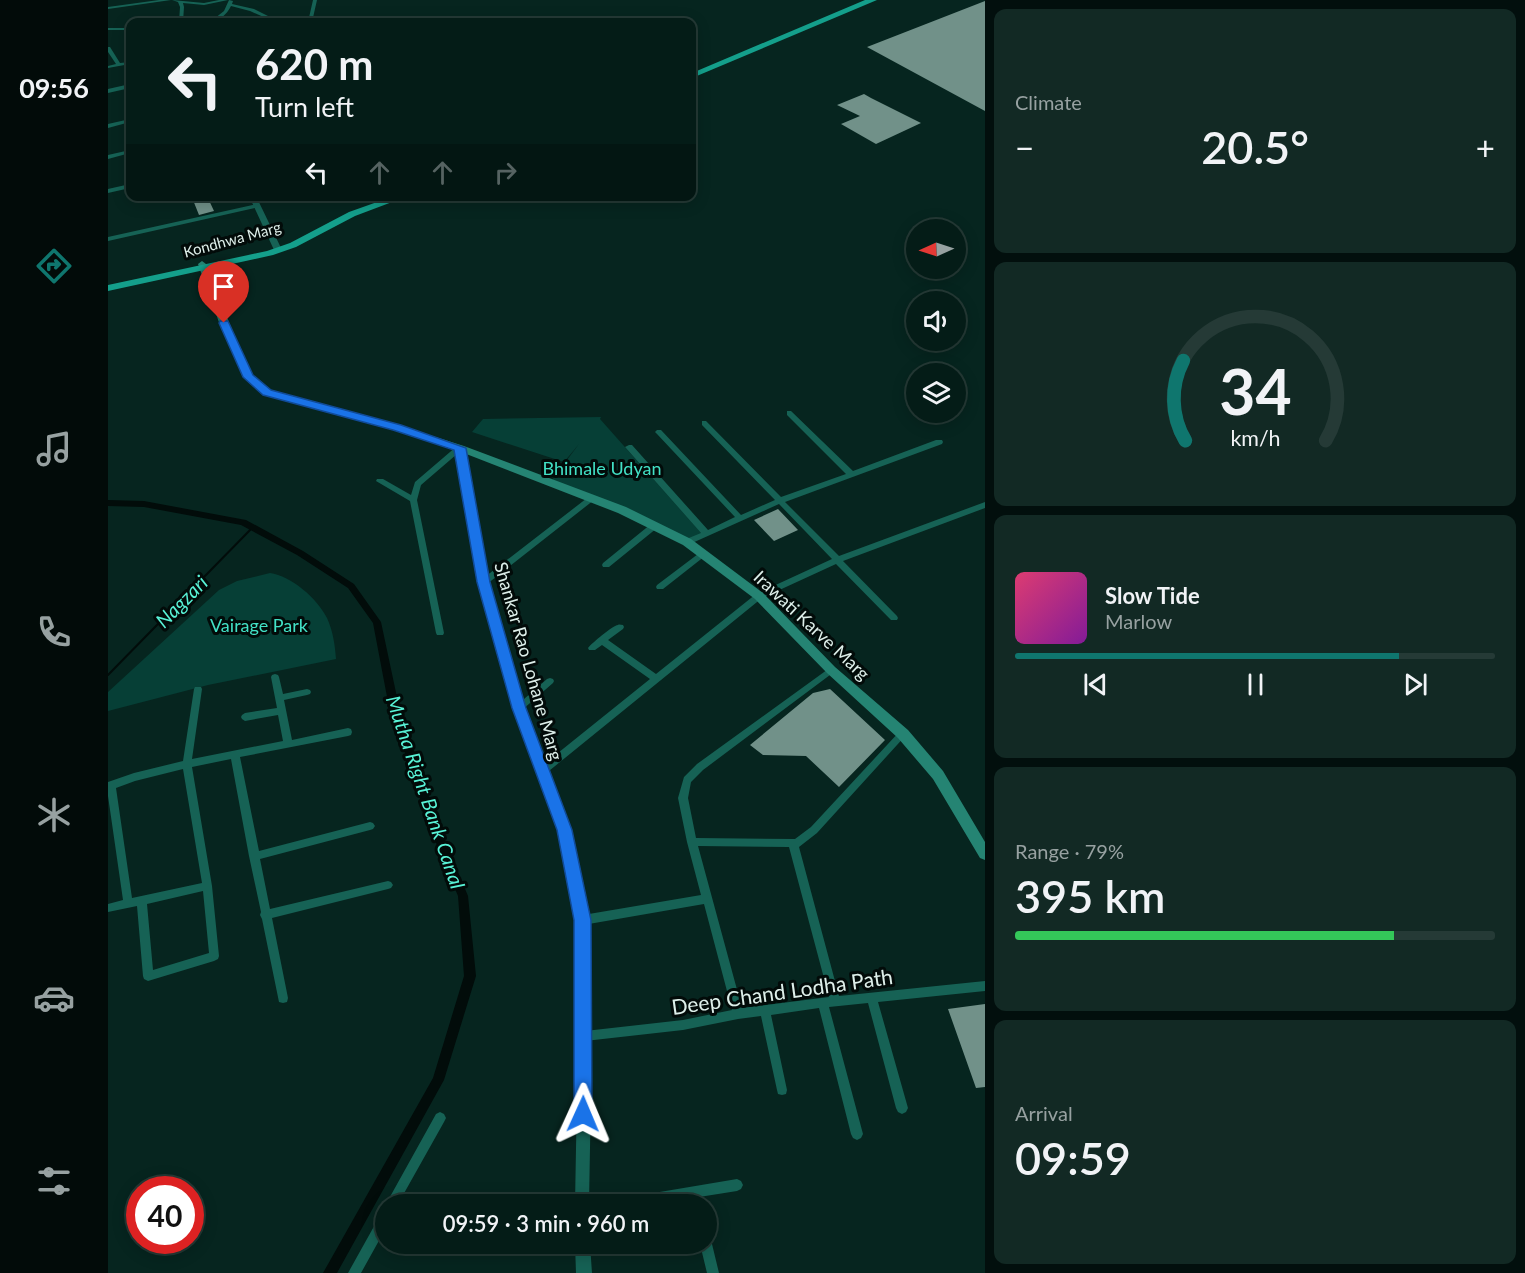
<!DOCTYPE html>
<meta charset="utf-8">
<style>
:root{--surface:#041c17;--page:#122924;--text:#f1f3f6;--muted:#97a1a1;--line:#253a36;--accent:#0f766e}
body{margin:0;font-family:Lato,sans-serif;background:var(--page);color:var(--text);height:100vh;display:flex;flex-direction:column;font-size:22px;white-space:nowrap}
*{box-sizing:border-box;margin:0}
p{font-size:20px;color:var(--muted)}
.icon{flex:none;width:33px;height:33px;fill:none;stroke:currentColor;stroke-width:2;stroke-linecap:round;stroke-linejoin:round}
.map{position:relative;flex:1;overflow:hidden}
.side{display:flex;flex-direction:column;gap:9px;padding:9px;background:#020f0d;width:540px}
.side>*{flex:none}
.hud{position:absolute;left:18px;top:18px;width:570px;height:183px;border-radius:12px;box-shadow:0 3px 15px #0003,0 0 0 2px var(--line);background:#041c17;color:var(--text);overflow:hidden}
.needle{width:39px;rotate:267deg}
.buttons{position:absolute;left:798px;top:219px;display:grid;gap:12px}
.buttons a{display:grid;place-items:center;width:60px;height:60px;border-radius:50%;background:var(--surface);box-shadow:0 3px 15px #0003,0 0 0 2px var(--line);font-size:30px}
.speed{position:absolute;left:18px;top:1176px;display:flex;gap:12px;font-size:30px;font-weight:700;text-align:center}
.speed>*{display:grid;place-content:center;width:78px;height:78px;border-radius:50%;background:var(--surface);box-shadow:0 3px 15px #0003,0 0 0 2px var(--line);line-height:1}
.speed .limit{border:9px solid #d22;background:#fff;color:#111}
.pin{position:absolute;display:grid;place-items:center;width:51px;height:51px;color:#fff;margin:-62px -26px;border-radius:50% 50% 50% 0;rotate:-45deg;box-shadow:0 0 6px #0007}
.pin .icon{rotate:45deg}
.me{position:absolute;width:66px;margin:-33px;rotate:1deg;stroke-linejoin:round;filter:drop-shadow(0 0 4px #0008)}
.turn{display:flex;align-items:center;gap:21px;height:126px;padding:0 30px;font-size:27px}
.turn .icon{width:78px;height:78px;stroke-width:2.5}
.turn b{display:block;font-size:42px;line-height:51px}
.lanes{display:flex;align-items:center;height:57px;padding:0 30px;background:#0003;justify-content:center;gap:30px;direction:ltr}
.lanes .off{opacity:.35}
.big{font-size:45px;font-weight:600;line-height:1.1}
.side .tile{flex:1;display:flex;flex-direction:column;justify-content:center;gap:9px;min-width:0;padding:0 21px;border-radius:12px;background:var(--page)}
.side .dial{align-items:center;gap:0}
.dial svg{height:156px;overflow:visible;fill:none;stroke:var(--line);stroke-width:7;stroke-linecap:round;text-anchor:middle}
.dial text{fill:var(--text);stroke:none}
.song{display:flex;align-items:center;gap:18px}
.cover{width:72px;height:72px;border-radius:9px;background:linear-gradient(135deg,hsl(340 70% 55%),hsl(290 70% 35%))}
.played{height:6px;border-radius:3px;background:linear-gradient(90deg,var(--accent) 80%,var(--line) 80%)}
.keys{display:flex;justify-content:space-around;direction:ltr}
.heat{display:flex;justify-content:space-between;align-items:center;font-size:33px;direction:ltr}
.charge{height:9px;border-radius:4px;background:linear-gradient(90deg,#34c759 79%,var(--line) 0)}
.trip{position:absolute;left:267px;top:1194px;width:342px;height:60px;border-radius:30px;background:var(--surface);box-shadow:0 3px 15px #0003,0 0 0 2px var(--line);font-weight:600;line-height:60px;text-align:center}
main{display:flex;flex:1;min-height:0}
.tab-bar{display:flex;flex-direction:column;width:108px;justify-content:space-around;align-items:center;background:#020b09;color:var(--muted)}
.tab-bar .icon{width:42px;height:42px}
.tab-bar .current{color:var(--accent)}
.tab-bar b{font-size:27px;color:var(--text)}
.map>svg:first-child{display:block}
.green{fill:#063f36}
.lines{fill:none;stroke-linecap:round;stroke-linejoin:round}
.stream{stroke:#020c0a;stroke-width:2}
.canal{fill:#020c0a;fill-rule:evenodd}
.building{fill:#719189}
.minor{fill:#166255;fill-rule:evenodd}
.tertiary{fill:#166255;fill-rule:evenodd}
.secondary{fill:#258473;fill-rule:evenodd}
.primary{fill:#149f8b;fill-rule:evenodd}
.route{fill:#1a73e8;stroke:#114b97;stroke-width:1.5}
.labels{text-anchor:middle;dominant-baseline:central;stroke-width:6;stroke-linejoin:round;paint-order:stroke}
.far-street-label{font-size:15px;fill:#deefea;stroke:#020b09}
.park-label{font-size:18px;fill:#42e1c6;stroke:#020b09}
.street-label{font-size:18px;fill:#deefea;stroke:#020b09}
.water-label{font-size:20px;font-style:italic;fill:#58f2d6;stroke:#020b09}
.near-street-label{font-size:21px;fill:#deefea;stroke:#020b09}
</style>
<main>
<nav class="tab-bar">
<b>09:56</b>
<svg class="icon current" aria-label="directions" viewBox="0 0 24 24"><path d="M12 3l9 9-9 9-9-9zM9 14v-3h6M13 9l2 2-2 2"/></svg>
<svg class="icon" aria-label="music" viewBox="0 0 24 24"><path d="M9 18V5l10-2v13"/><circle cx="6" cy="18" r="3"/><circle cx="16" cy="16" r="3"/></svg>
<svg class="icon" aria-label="phone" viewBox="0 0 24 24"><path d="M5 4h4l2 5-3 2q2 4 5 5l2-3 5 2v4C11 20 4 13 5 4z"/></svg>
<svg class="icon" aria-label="climate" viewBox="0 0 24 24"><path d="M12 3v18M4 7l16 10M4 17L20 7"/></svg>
<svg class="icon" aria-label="car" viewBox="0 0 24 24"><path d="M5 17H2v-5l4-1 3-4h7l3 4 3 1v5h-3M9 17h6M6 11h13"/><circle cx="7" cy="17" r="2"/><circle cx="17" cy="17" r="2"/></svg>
<svg class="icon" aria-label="filters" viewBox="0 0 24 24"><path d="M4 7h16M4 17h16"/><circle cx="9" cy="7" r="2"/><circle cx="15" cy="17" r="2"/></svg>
</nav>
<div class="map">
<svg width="877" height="1273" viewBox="0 0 877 1273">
<rect width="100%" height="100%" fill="#06251f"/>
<path class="green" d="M493 417 492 419 595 535 581 541 444 480 471 444 456 462 364 432 375 419Z
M162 573C183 576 209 598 219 618 225 631 227 645 228 659L100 685 0 711V692L111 590 129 581Z"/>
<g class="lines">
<path class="stream" d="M0 675 145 527"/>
<path class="canal" d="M0 500 36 501 138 520 195 551 246 584 273 622 290 702 331 826 360 896 368 976 336 1080 229 1273H215L325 1078 356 976 350 896 321 826 280 702 265 623 240 588 189 555 133 525 36 507 0 506Z"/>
</g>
<path class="building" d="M877 1V111L759 47Z
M756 94 763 98 813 123 768 144 733 124 752 116 729 105Z
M87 196H99L106 211 91 215 85 200 88 199Z
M670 509 690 530 666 541 646 520Z
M722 689 777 740 731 787 698 756 655 755 642 745 705 693Z
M877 1004V1087L868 1088 840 1009Z"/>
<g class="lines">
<path class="minor" d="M51 0H63L0 9V7Z
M64 0 96 3 111 0H120L96 5 75 3 76 7 75 22H71L72 7 70 2Z
M121 0 125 1 124 4 146 9 172 22H167L142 11 123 6C119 14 111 22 102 22L116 11Z
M205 0H209L204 22H200Z
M0 28H22V30H0Z
M0 47H2L12 63 22 62V64L0 68V66L8 64 0 52Z
M22 119V122L0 128V124Z
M22 150V153L0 159V155Z
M22 184V188L0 193V189Z
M149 204 152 206 151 207 0 241V237Z
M679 411H683L745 471 828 440H834L835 442 834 444 677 502 731 556 877 502V508L735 561 789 616 790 618 789 620H783L728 564 654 598 436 775 433 776 430 775 428 772 430 769 542 679 494 645 487 650H481L480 648C484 643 504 626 510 625 511 624 513 625 515 625L516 627 515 629 500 640 548 674 648 594 724 559 671 504 582 544H576L575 542 576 540 593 533 517 447 521 445H524L600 530 627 517 549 434 547 432 549 430H553L633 515 667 500 594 425V421H598L673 497 738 474 679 415Z
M349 446H352L356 448 313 485 309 500 336 633 335 635H329L328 633 302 501 268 481 269 479H275L303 495 307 482Z
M483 495 486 496 487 498 486 500 379 584H373L372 582 373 580Z
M546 523 549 524 550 526 549 528 501 567H495L494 565 495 563 543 524Z
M594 551 598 554 597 556 555 589H549L548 587 549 585Z
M723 667 726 668 727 670 726 672 595 770 583 782 580 798 588 838 687 839 703 827 792 731 795 730 798 731 799 734 709 833 691 847 731 996 877 981V991L770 1002 800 1108 798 1112 794 1114 790 1112 788 1108 760 1003 721 1007 755 1134 753 1138 749 1140 745 1138 743 1134 711 1008 663 1015 679 1090 678 1094 674 1095 670 1094 669 1090 653 1016 630 1019 575 1030 477 1041 473 1040 472 1036 473 1032 477 1031 575 1020 624 1010 596 904 475 925 471 923 470 920 471 917 475 915 593 895 579 842 570 798 576 777 589 764ZM590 846 681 847 721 997 634 1008Z
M167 674 170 675 171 677 175 694 199 689 202 690 203 692 202 694 199 695 176 700 184 740 240 728 243 729 244 732 243 735 240 736 132 757 151 851 262 822 265 823 267 826 265 829 262 830 152 859 162 909 280 881 283 882 285 885 283 888 280 889 164 918 180 998 179 1002 175 1003 171 1002 154 919 152 915 153 912 141 856 123 759 84 767 104 886 111 956 110 959 106 961 40 981 36 979 35 976 29 906 0 912V904L15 900 0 796V782L26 773 75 761 86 689 87 687H93L94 689 84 759 175 741 170 715 137 721 134 719 133 717 134 715 137 713 169 708 163 677 164 675ZM75 769 94 883 24 898 8 788 27 781ZM95 891 101 953 45 970 39 904Z
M442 678 445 679 446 681 445 683 414 710H408L407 708 408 706 439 679Z
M332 1112 336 1114 338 1118 336 1122 290 1204H278L328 1114Z
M629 1179 633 1181 635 1185 633 1189 629 1191 547 1204H510L512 1200 516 1198Z
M278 1210V1228L253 1273H240L274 1212Z
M598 1238 602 1240 604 1244 611 1273H599L592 1244H598Z"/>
<path class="tertiary" d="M22 84V88L0 93V89Z
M141 196H148L174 250 173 252 166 250Z
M352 445 357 448 381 582 417 708 462 830 481 920 484 1036 481 1204H467L470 1036 469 920 450 830 405 708 371 582 347 448Z
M467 1244H482L484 1273H468Z"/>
<path class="secondary" d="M94 261 98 264 122 325 144 375 163 391 293 426 356 446 518 507 583 539 655 593 727 667 800 730 835 771 877 842V860L872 858 825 779 790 738 719 673 647 599 575 545 510 513 348 450 285 430 155 395 135 377 112 325 90 264Z"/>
<path class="primary" d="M757 0H769L584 78V73Z
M286 196H300L247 216 188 247 165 255 0 291V285L159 251 182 243 241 212Z"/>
</g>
<path class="route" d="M112 321H120L145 375 163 390 293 425 358 448 382 582 418 708 464 830 483 920 484 1114 481 1121 475 1124 468 1121 466 1114V920L449 830 404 708 369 582 346 450 285 430 155 395 135 377 111 323Z"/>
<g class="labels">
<g class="far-street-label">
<text transform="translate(124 239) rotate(-15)">Kondhwa Marg</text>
</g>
<g class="park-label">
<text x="494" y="468">Bhimale Udyan</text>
<text x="151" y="625">Vairage Park</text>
</g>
<g class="street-label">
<text transform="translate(704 625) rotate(43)">Irawati Karve Marg</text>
<text transform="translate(421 661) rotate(74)">Shankar Rao Lohane Marg</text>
</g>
<g class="water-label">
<text transform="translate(73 601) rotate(-45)">Nagzari</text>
<text transform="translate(318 792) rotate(71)">Mutha Right Bank Canal</text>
</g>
<g class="near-street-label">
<text transform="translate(674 991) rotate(-8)">Deep Chand Lodha Path</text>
</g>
</g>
</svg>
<div class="buttons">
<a><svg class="needle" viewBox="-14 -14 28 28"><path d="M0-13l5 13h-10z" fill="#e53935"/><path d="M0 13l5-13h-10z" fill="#97a1a1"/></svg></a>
<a><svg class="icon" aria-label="sound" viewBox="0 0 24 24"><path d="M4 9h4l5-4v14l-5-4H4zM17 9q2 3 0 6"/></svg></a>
<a><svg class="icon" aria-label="layers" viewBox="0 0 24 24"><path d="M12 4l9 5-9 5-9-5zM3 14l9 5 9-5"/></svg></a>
</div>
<div class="speed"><div class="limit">40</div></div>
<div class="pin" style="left:116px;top:323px;background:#d93025"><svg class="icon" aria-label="arrive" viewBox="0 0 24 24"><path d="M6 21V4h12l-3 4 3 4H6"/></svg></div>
<svg class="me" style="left:475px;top:1114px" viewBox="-20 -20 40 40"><path d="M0-17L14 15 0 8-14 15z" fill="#1a73e8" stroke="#fff" stroke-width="4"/></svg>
<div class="trip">09:59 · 3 min · 960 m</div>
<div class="hud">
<div class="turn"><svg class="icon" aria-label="left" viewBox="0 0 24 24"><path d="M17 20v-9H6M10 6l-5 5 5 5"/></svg><div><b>620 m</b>Turn left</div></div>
<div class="lanes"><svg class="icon" aria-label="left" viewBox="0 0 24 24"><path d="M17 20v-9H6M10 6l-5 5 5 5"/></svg><svg class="icon off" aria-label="ahead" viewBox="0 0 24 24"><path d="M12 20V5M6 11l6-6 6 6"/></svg><svg class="icon off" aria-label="ahead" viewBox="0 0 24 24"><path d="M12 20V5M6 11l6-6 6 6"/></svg><svg class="icon off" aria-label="right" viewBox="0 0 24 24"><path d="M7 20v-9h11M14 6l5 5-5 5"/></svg></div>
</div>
</div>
<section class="side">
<div class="tile"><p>Climate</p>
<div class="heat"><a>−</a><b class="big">20.5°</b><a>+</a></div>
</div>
<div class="tile dial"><svg viewBox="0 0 100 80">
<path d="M14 69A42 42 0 1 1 86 69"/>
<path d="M14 69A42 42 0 0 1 13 28" stroke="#0f766e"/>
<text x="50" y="56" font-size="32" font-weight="700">34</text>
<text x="50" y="72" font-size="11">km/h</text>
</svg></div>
<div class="tile">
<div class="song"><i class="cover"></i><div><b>Slow Tide</b><p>Marlow</p></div></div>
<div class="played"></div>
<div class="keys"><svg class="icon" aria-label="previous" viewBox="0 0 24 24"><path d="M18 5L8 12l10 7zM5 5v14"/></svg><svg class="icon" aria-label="pause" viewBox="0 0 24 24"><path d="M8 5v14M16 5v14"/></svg><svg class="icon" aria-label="next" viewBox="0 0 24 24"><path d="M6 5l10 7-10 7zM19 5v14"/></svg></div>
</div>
<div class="tile"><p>Range · 79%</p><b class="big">395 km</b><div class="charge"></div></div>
<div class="tile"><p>Arrival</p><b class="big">09:59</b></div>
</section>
</main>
